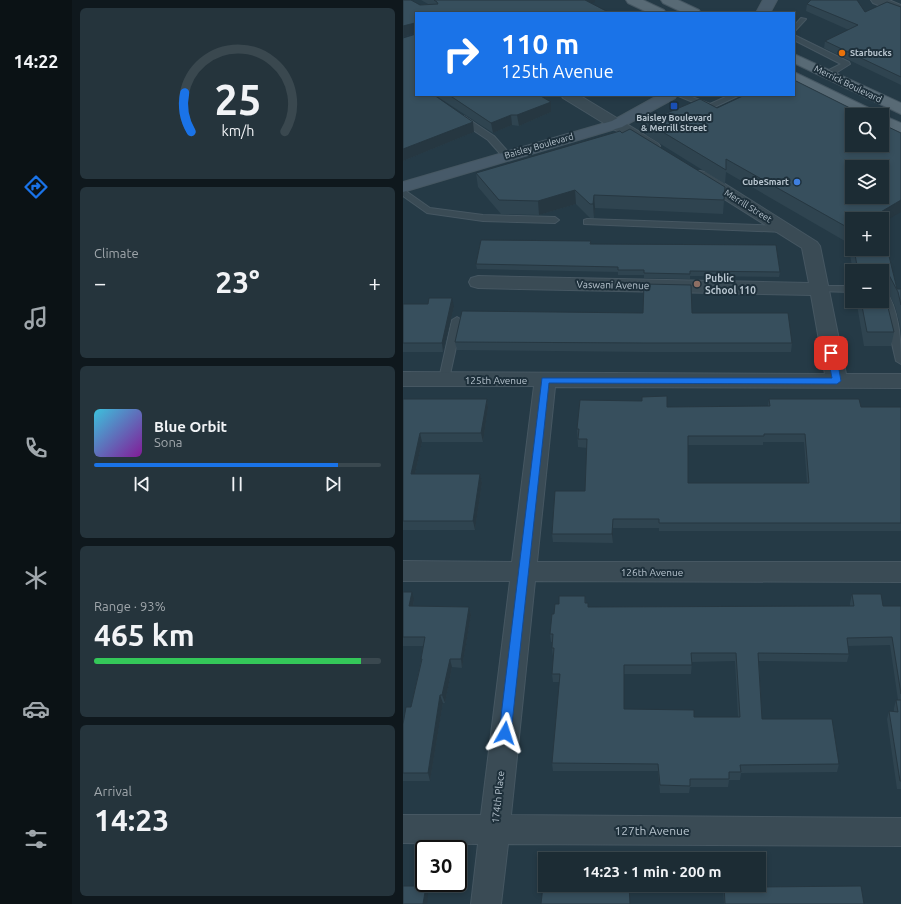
<!DOCTYPE html>
<meta charset="utf-8">
<style>
:root{--surface:#1c2c34;--page:#25343c;--text:#f1f3f6;--muted:#a0a7ac;--line:#3a484f;--accent:#1a73e8}
body{margin:0;font-family:Ubuntu,sans-serif;background:var(--page);color:var(--text);height:100vh;display:flex;flex-direction:column;font-size:15px;white-space:nowrap}
*{box-sizing:border-box;margin:0}
p{font-size:13px;color:var(--muted)}
.icon{flex:none;width:22px;height:22px;fill:none;stroke:currentColor;stroke-width:2;stroke-linecap:round;stroke-linejoin:round}
.map{position:relative;flex:1;overflow:hidden}
.details{display:flex;flex-direction:column;gap:8px;padding:8px;background:#0f181d;width:331px}
.details>*{flex:none}
.hud{position:absolute;left:12px;top:12px;width:380px;height:84px;border-radius:0px;box-shadow:0 2px 6px #0003,0 0 0 1px var(--line);background:#1a73e8;color:#fff;overflow:hidden}
.fabs{position:absolute;left:442px;top:108px;display:grid;gap:8px}
.fabs a{display:grid;place-items:center;width:44px;height:44px;border-radius:0px;background:var(--surface);box-shadow:0 2px 6px #0003,0 0 0 1px var(--line);font-size:20px}
.speed{position:absolute;left:12px;top:840px;display:flex;gap:8px;font-size:20px;font-weight:700;text-align:center}
.speed>*{display:grid;place-content:center;width:52px;height:52px;border-radius:50%;background:var(--surface);box-shadow:0 2px 6px #0003,0 0 0 1px var(--line);line-height:1}
.speed .limit{border:2px solid #111;border-radius:6px;background:#fff;color:#111}
.pin{position:absolute;display:grid;place-items:center;width:34px;height:34px;color:#fff;margin:-17px;border-radius:8px;box-shadow:0 2px 6px #0006}
.me{position:absolute;width:44px;margin:-22px;rotate:6deg;stroke-linejoin:round;filter:drop-shadow(0 0 3px #0008)}
.turn{display:flex;align-items:center;gap:14px;height:84px;padding:0 20px;font-size:18px}
.turn .icon{width:52px;height:52px;stroke-width:2.5}
.turn b{display:block;font-size:28px;line-height:34px}
.big{font-size:30px;font-weight:700;line-height:1.1}
.details .card{flex:1;display:flex;flex-direction:column;justify-content:center;gap:6px;min-width:0;padding:0 14px;border-radius:6px;background:var(--page)}
.details .dial{align-items:center;gap:0}
.dial svg{height:104px;overflow:visible;fill:none;stroke:var(--line);stroke-width:7;stroke-linecap:round;text-anchor:middle}
.dial text{fill:var(--text);stroke:none}
.song{display:flex;align-items:center;gap:12px}
.cover{width:48px;height:48px;border-radius:6px;background:linear-gradient(135deg,hsl(190 70% 55%),hsl(290 70% 35%))}
.played{height:4px;border-radius:2px;background:linear-gradient(90deg,var(--accent) 85%,var(--line) 85%)}
.keys{display:flex;justify-content:space-around;direction:ltr}
.heat{display:flex;justify-content:space-between;align-items:center;font-size:22px;direction:ltr}
.charge{height:6px;border-radius:3px;background:linear-gradient(90deg,#34c759 93%,var(--line) 0)}
.trip{position:absolute;left:135px;top:852px;width:228px;height:40px;border-radius:0px;background:var(--surface);box-shadow:0 2px 6px #0003,0 0 0 1px var(--line);font-weight:700;line-height:40px;text-align:center}
main{display:flex;flex:1;min-height:0}
.tabs{display:flex;flex-direction:column;width:72px;justify-content:space-around;align-items:center;background:#0b1215;color:var(--muted)}
.tabs .icon{width:28px;height:28px}
.tabs .on{color:var(--accent)}
.tabs b{font-size:18px;color:var(--text)}
.map>svg:first-child{display:block}
.lines{fill:none;stroke-linecap:round;stroke-linejoin:round}
.lane-casing{stroke:#465762;stroke-width:2}
.street-casing{stroke:#465762;stroke-width:2}
.secondary-casing{stroke:#465762;stroke-width:2}
.primary-casing{stroke:#465762;stroke-width:2}
.lane{fill:#3a4b55;fill-rule:evenodd}
.street{fill:#3a4b55;fill-rule:evenodd}
.secondary{fill:#475a69;fill-rule:evenodd}
.primary{fill:#586a75;fill-rule:evenodd}
.wall{fill:#2f4450;fill-rule:evenodd}
.shaded-wall{fill:#263741}
.building{fill:#374f5d;stroke:#263741;fill-rule:evenodd}
.route{fill:#1a73e8;stroke:#114b97}
.food-dot{fill:#e8710a;stroke:#1e303b;stroke-width:1.5}
.transit-dot{fill:#1a4fb4;stroke:#1e303b;stroke-width:1.5}
.shop-dot{fill:#3f7fe0;stroke:#1e303b;stroke-width:1.5}
.education-dot{fill:#8d6e63;stroke:#1e303b;stroke-width:1.5}
.labels{text-anchor:middle;dominant-baseline:central;stroke-width:4;stroke-linejoin:round;paint-order:stroke}
.far-poi-label{font-size:9px;font-weight:bold;fill:#b8c5cf;stroke:#1e303b;text-anchor:start}
.far-street-label{font-size:9px;fill:#b8c5cf;stroke:#1e303b}
.poi-label{font-size:10px;font-weight:bold;fill:#b8c5cf;stroke:#1e303b;text-anchor:start}
.street-label{font-size:10px;fill:#b8c5cf;stroke:#1e303b}
.near-street-label{font-size:12px;fill:#b8c5cf;stroke:#1e303b}
</style>
<main>
<nav class="tabs">
<b>14:22</b>
<svg class="icon on" aria-label="directions" viewBox="0 0 24 24"><path d="M12 3l9 9-9 9-9-9zM9 14v-3h6M13 9l2 2-2 2"/></svg>
<svg class="icon" aria-label="music" viewBox="0 0 24 24"><path d="M9 18V5l10-2v13"/><circle cx="6" cy="18" r="3"/><circle cx="16" cy="16" r="3"/></svg>
<svg class="icon" aria-label="phone" viewBox="0 0 24 24"><path d="M5 4h4l2 5-3 2q2 4 5 5l2-3 5 2v4C11 20 4 13 5 4z"/></svg>
<svg class="icon" aria-label="climate" viewBox="0 0 24 24"><path d="M12 3v18M4 7l16 10M4 17L20 7"/></svg>
<svg class="icon" aria-label="car" viewBox="0 0 24 24"><path d="M5 17H2v-5l4-1 3-4h7l3 4 3 1v5h-3M9 17h6M6 11h13"/><circle cx="7" cy="17" r="2"/><circle cx="17" cy="17" r="2"/></svg>
<svg class="icon" aria-label="filters" viewBox="0 0 24 24"><path d="M4 7h16M4 17h16"/><circle cx="9" cy="7" r="2"/><circle cx="15" cy="17" r="2"/></svg>
</nav>
<section class="details">
<div class="card dial"><svg viewBox="0 0 100 80">
<path d="M14 69A42 42 0 1 1 86 69"/>
<path d="M14 69A42 42 0 0 1 9 39" stroke="#1a73e8"/>
<text x="50" y="56" font-size="32" font-weight="700">25</text>
<text x="50" y="72" font-size="11">km/h</text>
</svg></div>
<div class="card"><p>Climate</p>
<div class="heat"><a>−</a><b class="big">23°</b><a>+</a></div>
</div>
<div class="card">
<div class="song"><i class="cover"></i><div><b>Blue Orbit</b><p>Sona</p></div></div>
<div class="played"></div>
<div class="keys"><svg class="icon" aria-label="previous" viewBox="0 0 24 24"><path d="M18 5L8 12l10 7zM5 5v14"/></svg><svg class="icon" aria-label="pause" viewBox="0 0 24 24"><path d="M8 5v14M16 5v14"/></svg><svg class="icon" aria-label="next" viewBox="0 0 24 24"><path d="M6 5l10 7-10 7zM19 5v14"/></svg></div>
</div>
<div class="card"><p>Range · 93%</p><b class="big">465 km</b><div class="charge"></div></div>
<div class="card"><p>Arrival</p><b class="big">14:23</b></div>
</section>
<div class="map">
<svg width="498" height="904" viewBox="0 0 498 904">
<rect width="100%" height="100%" fill="#253a46"/>
<g class="lines">
<g class="lane-casing">
<path id="lane" d="M398 18 403 19 391 32V26Z
M391 35 446 62 447 64 428 76H422V72L438 64 391 40Z
M273 95H284L307 104 327 95H337L307 109Z
M55 116H61L91 136 107 154V158H101L85 140 55 120Z
M0 189 27 208 80 215 152 217 156 220 152 223 80 221 24 213 0 196Z
M184 219 381 226 385 229 381 232 181 224V220Z
M417 286H449V292L414 291V287Z
M479 288 482 289C496 310 498 339 498 364L493 361 479 300Z
M54 317 59 320 46 379 41 382 36 379 49 320Z"/>
</g>
<g class="street-casing">
<path id="street" d="M468 0H486L498 5V14L470 3Z
M158 95H176L255 143 257 146 255 149 249 151 243 149 160 98Z
M297 171 303 172 414 242 417 246 443 374H498V388L152 387 134 562H498V582L132 581 108 815 498 818V846L105 844 98 904H68L75 844 0 843V815H78L107 581H0V561L109 562 131 386H0V372L422 374 408 295 75 288 68 286 66 282 68 278 75 276 406 283 399 248 291 180 289 176 291 172Z"/>
</g>
<g class="secondary-casing">
<path id="secondary" d="M360 0H374L367 13H353Z
M256 95H274L272 98 219 127 0 192V182L209 121Z"/>
</g>
<g class="primary-casing">
<path id="primary" d="M223 0H240L261 10 263 13H246L225 3Z
M258 0H275L296 10 298 13H281L260 3Z
M391 54 498 103V114L391 63Z
M391 72 474 112 477 115H457L391 82Z
M479 115 498 123V134L479 126Z"/>
</g>
<use href="#lane" class="lane"/>
<use href="#street" class="street"/>
<use href="#secondary" class="secondary"/>
<use href="#primary" class="primary"/>
</g>
<path class="wall" d="M18 0H192V2L13 13V95L71 132 0 161V38L13 34V33L0 37 17 5 25 4Z
M404 4 462 12 498 7V85L421 48 422 41 446 30 403 11Z
M32 95H136L148 102V112L116 126 109 125 90 133Z
M297 99 449 219V249H479L494 289H498V336L497 325 492 306 483 288 480 287 491 332 488 346H461L454 305V301H479V271H450L446 250 447 244 323 172 322 184 243 135V122Z
M73 173 322 187 320 214 192 208 191 218H187L173 204 136 215 98 214 75 187Z
M188 241V244L377 272 376 277 287 276V279L241 278V275H215V272L74 269 73 264Z
M0 304 51 307 40 352H0Z
M240 313H289L389 343 388 352H245L54 350 52 342Z
M0 399H84L85 408 80 442H19L12 474H77L79 483 72 530H0Z
M366 399 458 407H498V531H256V528H210V543L150 542 149 534 182 491 184 448 175 447 174 429 264 407 365 406ZM360 442H401L404 483H285V445H360Z
M0 592 11 600 10 606 66 607 68 615 59 668 49 667 42 703H40L27 781H0V724L8 707 18 661V659L20 646H0Z
M449 594 480 606H498V789H494L484 719 486 711 491 712V708L493 700H495L487 645 445 646 446 654 444 662 356 661 359 719 436 764 434 772 338 773 337 780H326L325 787H287L286 793H257L255 771H150L149 763 157 682H150L149 674 151 657H150L149 648V642H148L147 634 151 614 156 604 182 596 183 603H185V607L447 606V603ZM332 661 335 717H291L221 709V674H288L289 662Z
M320 885H356L357 887 461 904H321Z"/>
<path class="shaded-wall" d="M178 0H192V2L178 7Z
M12 23 13 33 0 37V26Z
M148 102V112L116 126 114 115Z
M108 115 109 125 90 133 88 123Z
M70 122 71 132 0 161V149Z
M172 190 173 204 136 215 135 201Z
M191 195 192 208 191 218 190 204Z
M498 200V212L479 223V219H474L476 213Z
M482 273 479 287 480 274Z
M49 298 51 307 40 352 39 343Z
M84 399 85 408 80 442 78 433Z
M17 433 19 442 10 483 8 474Z
M77 474 79 483 72 530 70 521Z
M210 519V543L209 534Z
M9 592 11 600 8 615 6 606Z
M66 607 68 615 59 668 58 659Z
M47 659 49 667 42 703 39 695Z
M37 695 40 703 27 781 25 773Z
M23 886 25 893 24 904H20Z"/>
<path class="building" d="M0 0H8L17 5 35 4 34 2 31 0H182L207 13H13V95H31L70 122 0 149V38L13 34 12 23 0 26Z
M408 0H454L462 12 484 2 498 7V77L422 41 455 25 404 4Z
M391 80 461 115H449V145H479V124L498 133V200L476 213 477 219H449V230L323 159V170L243 122 297 99 314 108 342 95H391ZM449 167H479V197H449Z
M46 95H136L148 102 114 115H108L88 123Z
M227 129 322 187 321 200 191 195 190 204H187L172 190 135 201 96 200 73 173 217 131 219 133Z
M479 227 494 289H498V305L495 292 486 275 482 273 480 274V287L491 332H464L458 301H479V271H455L451 249H479Z
M78 240 188 241 187 244 373 245 377 272 287 271V274L241 273V270H215V267L73 264Z
M241 284 288 285 289 313H385L389 343H245L52 342 59 311 240 313Z
M26 298H49L39 343H0V304H25Z
M264 396V407L367 406 366 399H456L458 407H498V523H256V519H210L209 534H149L152 491H182L184 439H175L176 429H174L177 400 239 401V397ZM361 434H402L406 483H285V436H361Z
M0 399H84L78 433H17L8 474H77L70 521H0Z
M0 592H9L6 606 66 607 58 659H47L39 695H37L25 773H0V724L3 707H8L19 659H18L22 637H0Z
M449 594H478L480 606H498V694L489 637 444 638 446 654 355 653 359 719H429L436 764 337 765 338 772H326V779H287V786L257 785 255 764 149 763 157 674H149L151 648H149L150 634H147L149 614H151L152 604H156V596H182V603H185V607L451 606ZM288 653H333L337 717H291V710L221 709V665H289Z
M493 700H498V781H497L486 711 495 712Z
M356 875H357V887L458 886 461 904H322L321 885H356Z
M189 885H226L227 904H138L140 886 189 888Z
M0 886H23L20 904H0Z"/>
<path class="route" d="M428 350 433 353 438 381 434 384 146 383 108 733 106 737 102 738 98 737 96 733 139 378H429L424 353Z"/>
<circle class="food-dot" cx="439" cy="53" r="4"/>
<rect class="transit-dot" x="267" y="102" width="8" height="8" rx="2"/>
<circle class="shop-dot" cx="394" cy="182" r="4"/>
<circle class="education-dot" cx="294" cy="284" r="4"/>
<g class="labels">
<g class="far-poi-label">
<text x="447" y="53">Starbucks</text>
<text x="271" y="118" text-anchor="middle">Baisley Boulevard<tspan x="271" dy="10">&amp; Merrill Street</tspan></text>
<text x="386" y="182" text-anchor="end">CubeSmart</text>
</g>
<g class="far-street-label">
<text transform="translate(445 84) rotate(26)">Merrick Boulevard</text>
<text transform="translate(136 146) rotate(-16)">Baisley Boulevard</text>
<text transform="translate(345 206) rotate(32)">Merrill Street</text>
</g>
<g class="poi-label">
<text x="302" y="278">Public<tspan x="302" dy="12">School 110</tspan></text>
</g>
<g class="street-label">
<text transform="translate(210 285) rotate(1)">Vaswani Avenue</text>
<text x="93" y="380">125th Avenue</text>
<text x="249" y="572">126th Avenue</text>
<text transform="translate(95 797) rotate(-84)">174th Place</text>
</g>
<g class="near-street-label">
<text x="249" y="830">127th Avenue</text>
</g>
</g>
</svg>
<div class="fabs">
<a><svg class="icon" aria-label="search" viewBox="0 0 24 24"><circle cx="10" cy="10" r="6"/><path d="M15 15l6 6"/></svg></a>
<a><svg class="icon" aria-label="layers" viewBox="0 0 24 24"><path d="M12 4l9 5-9 5-9-5zM3 14l9 5 9-5"/></svg></a>
<a>+</a>
<a>−</a>
</div>
<div class="speed"><div class="limit">30</div></div>
<div class="pin" style="left:428px;top:353px;background:#d93025"><svg class="icon" aria-label="arrive" viewBox="0 0 24 24"><path d="M6 21V4h12l-3 4 3 4H6"/></svg></div>
<svg class="me" style="left:102px;top:733px" viewBox="-20 -20 40 40"><path d="M0-17L14 15 0 8-14 15z" fill="#1a73e8" stroke="#fff" stroke-width="4"/></svg>
<div class="trip">14:23 · 1 min · 200 m</div>
<div class="hud">
<div class="turn"><svg class="icon" aria-label="right" viewBox="0 0 24 24"><path d="M7 20v-9h11M14 6l5 5-5 5"/></svg><div><b>110 m</b>125th Avenue</div></div>
</div>
</div>
</main>
